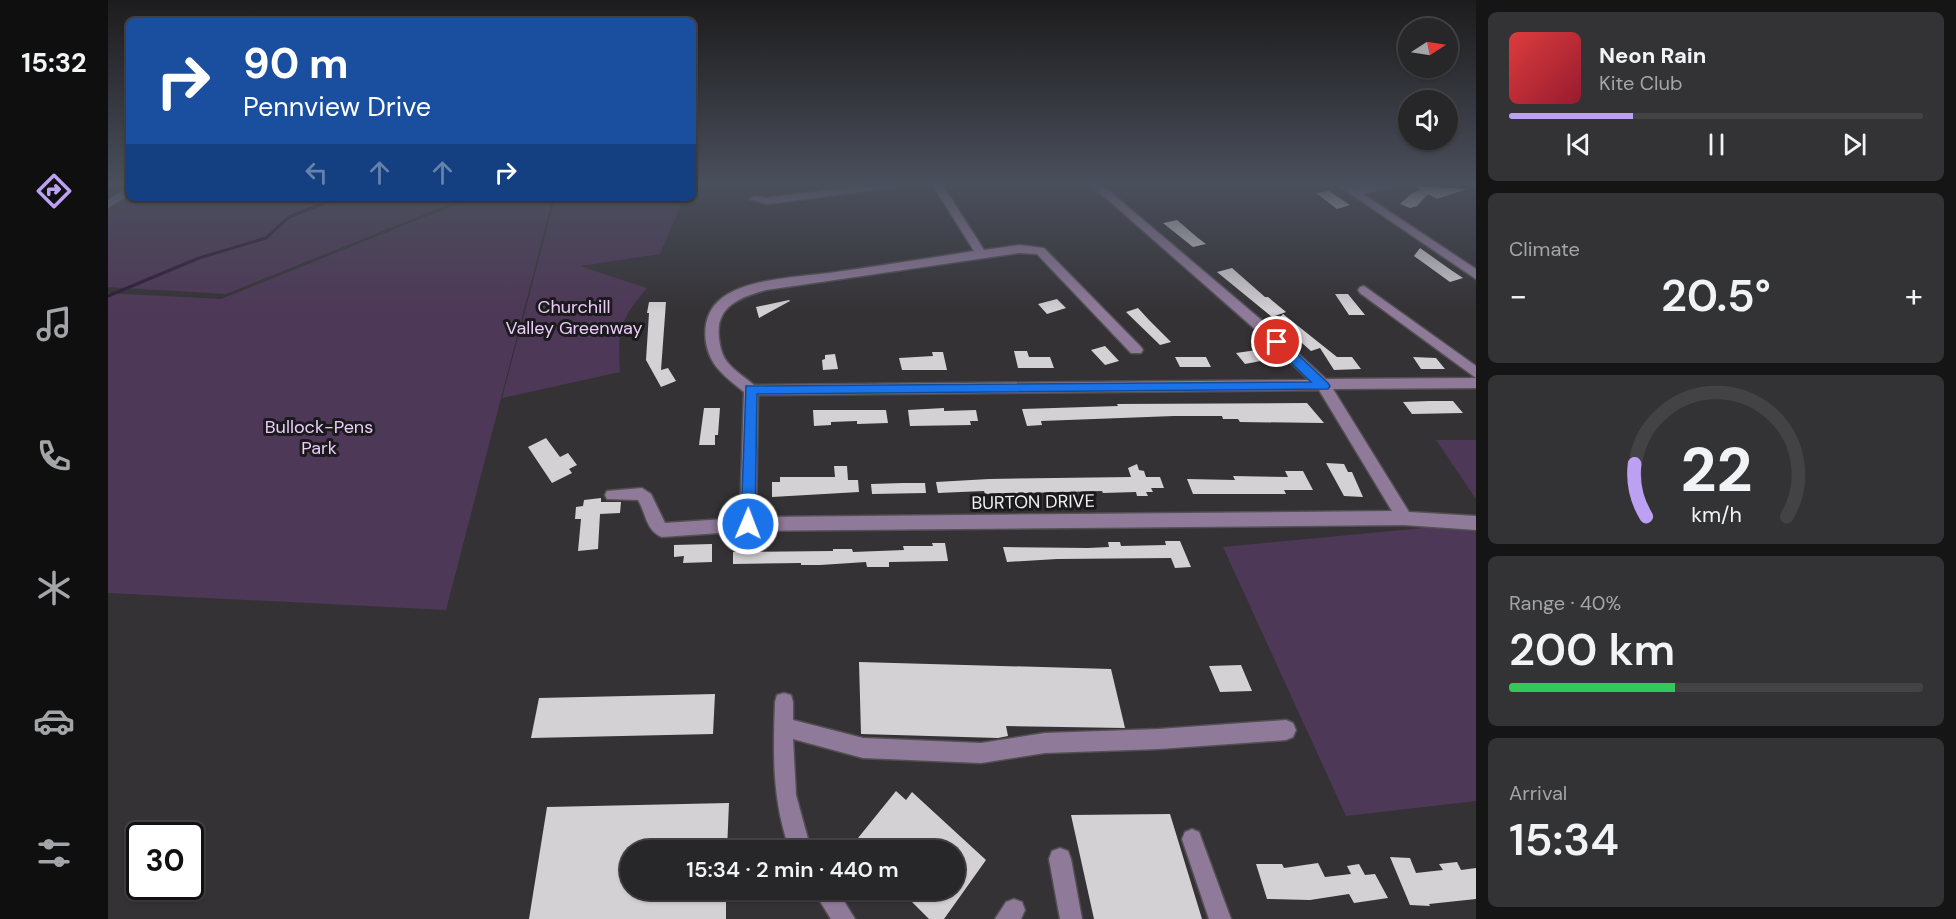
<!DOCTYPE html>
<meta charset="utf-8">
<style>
:root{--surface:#272628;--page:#333234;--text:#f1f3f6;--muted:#a4a5a8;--line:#434345;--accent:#bca0f2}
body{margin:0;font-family:"DM Sans",sans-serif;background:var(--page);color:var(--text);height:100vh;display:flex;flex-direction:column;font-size:22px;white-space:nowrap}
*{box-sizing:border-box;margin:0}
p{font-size:20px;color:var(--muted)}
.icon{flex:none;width:33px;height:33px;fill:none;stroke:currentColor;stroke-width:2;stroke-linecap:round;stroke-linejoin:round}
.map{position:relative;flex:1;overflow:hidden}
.panel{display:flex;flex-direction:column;gap:12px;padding:12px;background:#151516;width:480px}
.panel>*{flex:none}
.top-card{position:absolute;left:18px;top:18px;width:570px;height:183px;border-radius:9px;box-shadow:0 2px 4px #0004,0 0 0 2px var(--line);background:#1a4fa0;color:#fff;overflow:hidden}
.needle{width:39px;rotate:78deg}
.fabs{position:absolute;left:1290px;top:18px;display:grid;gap:12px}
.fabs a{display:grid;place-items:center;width:60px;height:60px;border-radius:50%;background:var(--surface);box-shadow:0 2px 4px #0004,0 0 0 2px var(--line);font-size:30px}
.speed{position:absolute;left:18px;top:822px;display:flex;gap:12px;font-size:30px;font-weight:700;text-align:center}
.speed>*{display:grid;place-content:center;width:78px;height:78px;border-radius:50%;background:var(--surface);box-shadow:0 2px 4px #0004,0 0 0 2px var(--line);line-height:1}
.speed .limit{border:3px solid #111;border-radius:9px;background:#fff;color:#111}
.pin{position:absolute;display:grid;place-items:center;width:51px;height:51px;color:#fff;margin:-26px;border:3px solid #fff;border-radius:50%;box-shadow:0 2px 6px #0007}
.me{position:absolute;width:66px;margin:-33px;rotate:1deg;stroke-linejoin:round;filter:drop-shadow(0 0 4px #0008)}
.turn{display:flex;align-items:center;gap:21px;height:126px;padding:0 18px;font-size:27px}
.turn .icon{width:78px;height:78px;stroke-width:2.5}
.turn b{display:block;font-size:42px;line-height:51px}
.lanes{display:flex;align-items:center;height:57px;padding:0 18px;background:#0003;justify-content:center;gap:30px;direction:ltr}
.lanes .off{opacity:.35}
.big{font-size:45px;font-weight:600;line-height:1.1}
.panel .widget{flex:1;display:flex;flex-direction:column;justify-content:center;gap:9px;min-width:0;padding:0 21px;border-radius:9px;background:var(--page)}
.panel .dial{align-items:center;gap:0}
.dial svg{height:156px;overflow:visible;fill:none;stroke:var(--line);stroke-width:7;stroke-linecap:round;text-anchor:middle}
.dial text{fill:var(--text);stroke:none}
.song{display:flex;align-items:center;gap:18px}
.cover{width:72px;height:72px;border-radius:9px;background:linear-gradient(135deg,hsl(0 70% 55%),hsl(350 70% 35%))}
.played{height:6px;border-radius:3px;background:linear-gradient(90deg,var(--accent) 30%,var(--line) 30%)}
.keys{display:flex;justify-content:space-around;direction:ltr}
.heat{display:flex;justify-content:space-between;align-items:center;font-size:33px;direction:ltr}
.charge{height:9px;border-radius:4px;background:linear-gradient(90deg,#34c759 40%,var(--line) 0)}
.trip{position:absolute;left:512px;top:840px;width:345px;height:60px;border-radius:30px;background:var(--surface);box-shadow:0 2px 4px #0004,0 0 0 2px var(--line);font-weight:600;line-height:60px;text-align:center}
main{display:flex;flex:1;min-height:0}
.tabs{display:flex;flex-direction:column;width:108px;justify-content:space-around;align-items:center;background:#100f10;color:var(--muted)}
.tabs .icon{width:42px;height:42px}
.tabs .current{color:var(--accent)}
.tabs b{font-size:27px;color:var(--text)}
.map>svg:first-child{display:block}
.green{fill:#4e3857}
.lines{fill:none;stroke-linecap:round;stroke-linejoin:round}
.stream{stroke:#2f1937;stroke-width:3}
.building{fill:#d4d1d5}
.minor-casing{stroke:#525053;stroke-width:3}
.minor{fill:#907a9a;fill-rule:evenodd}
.route{fill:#1a73e8;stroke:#114b97;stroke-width:1.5}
.labels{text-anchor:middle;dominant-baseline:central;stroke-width:6;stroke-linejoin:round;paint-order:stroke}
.park-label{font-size:18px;fill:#eccbfa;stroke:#1b1a1c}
.street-label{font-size:18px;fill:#f0eff1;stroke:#1b1a1c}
</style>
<main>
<nav class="tabs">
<b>15:32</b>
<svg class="icon current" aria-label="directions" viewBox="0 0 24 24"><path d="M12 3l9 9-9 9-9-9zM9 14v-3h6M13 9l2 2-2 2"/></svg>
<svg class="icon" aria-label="music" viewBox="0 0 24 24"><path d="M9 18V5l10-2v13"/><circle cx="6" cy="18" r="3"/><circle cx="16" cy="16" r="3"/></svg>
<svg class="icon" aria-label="phone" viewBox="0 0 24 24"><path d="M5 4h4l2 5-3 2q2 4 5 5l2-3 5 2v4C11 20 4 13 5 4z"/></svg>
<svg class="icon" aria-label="climate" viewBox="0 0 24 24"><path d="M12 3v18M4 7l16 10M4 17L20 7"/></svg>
<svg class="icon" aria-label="car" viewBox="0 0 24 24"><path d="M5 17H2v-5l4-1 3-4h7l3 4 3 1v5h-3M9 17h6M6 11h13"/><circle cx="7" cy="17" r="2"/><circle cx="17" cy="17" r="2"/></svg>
<svg class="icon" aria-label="filters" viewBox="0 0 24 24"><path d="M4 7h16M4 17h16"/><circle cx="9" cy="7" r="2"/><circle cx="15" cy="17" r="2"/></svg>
</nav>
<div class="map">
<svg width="1368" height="919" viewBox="0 0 1368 919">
<rect width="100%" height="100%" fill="#343235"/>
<path class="green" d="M21 195V198H357L118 294 0 287V209Z
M364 198H445L338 610 0 593V293L113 299Z
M447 198H576L552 254 472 266 539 288C512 320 509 330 512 372L394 398Z
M1328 440H1368V499Z
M1368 523V801L1238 816 1115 547Z"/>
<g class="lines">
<path class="stream" d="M0 296 91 258 158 238 181 217 229 198"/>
</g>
<path class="building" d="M1330 184 1327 187 1359 189 1329 199 1320 194 1309 206 1302 208 1292 204 1304 193 1313 190 1307 186 1322 187Z
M1221 191 1242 205 1229 209 1208 193Z
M1069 220 1090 238 1098 244 1085 247 1055 223Z
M1312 248 1343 270 1355 278 1342 282 1306 256Z
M1124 268 1157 297H1160L1178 312 1164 317 1109 272Z
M1227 294H1240L1257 315H1241Z
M949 299 958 308 939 314 930 304Z
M681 300 682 301 651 318 648 307Z
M541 302H558L553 370 560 368 568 381 553 387 538 360 541 313H539Z
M1030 308 1041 320 1063 342 1052 345 1018 312Z
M1175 314 1229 357H1244L1253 369 1226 370 1212 348 1203 351 1169 321Z
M997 346 1011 361 997 365 983 350Z
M1149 350 1158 360 1137 364 1128 353Z
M906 351H919L921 357H942L946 368H910Z
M824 352H835L839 370H794L791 358 825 356Z
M727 354 730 369 715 370 714 360 717 359V355Z
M1067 357H1098L1103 367H1072Z
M1305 357 1328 358 1337 369H1313Z
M1322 401H1345L1355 413 1304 414 1295 402Z
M1199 403 1216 423 1132 422 1130 419H1115L1114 416H1066L933 421 934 425 919 426 914 409 1010 406 1009 404Z
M596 408H612L610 435H607V445H591Z
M836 408V411L868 410 870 421H862L863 425 802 426 800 410Z
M705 410H778L780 423 749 424V421L723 422V425L706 426Z
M438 438 452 457 460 453 469 465 461 469 464 473 444 483 420 447Z
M1218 463 1236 464 1240 472H1244L1255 497 1236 496Z
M1029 464 1031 470 1036 471 1038 477H1052L1056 488H1043L1045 492H1038L1040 496H1029L1028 492 995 493 994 491 877 494 876 491 830 493 828 482 881 479 1023 477 1020 468Z
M726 466H739L740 480H750L751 492 664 497V482H672V477H727Z
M1177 471H1195L1205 490H1176L1178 494H1085L1079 479 1127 480 1125 476 1180 477Z
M795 483H817L818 493 764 494 763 484Z
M493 498V502H513L512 513 492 514 490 549 470 551 473 519H467L468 507 475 506 476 500Z
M1057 541H1072L1083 567 1067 568 1063 558 949 559 899 562 895 547 980 548 1001 547 1000 542H1012L1013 546 1058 545Z
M824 543H837L840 561 781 562V567H759L758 562 712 565H693V563L625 564V552L725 551V549H744L745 552 796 550 795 546H825Z
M604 544V562L575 563 576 556 566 557V545Z
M751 662 1003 669 1017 728 898 726 900 736 890 738 753 734Z
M1133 665 1144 691 1112 692 1101 666Z
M607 694 605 734 423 738 431 698Z
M788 791 798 800 804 792 878 860 836 919H821L792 890H846V850H753L746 843Z
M621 803 619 850H522V890H618V919H421L439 807Z
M1062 814 1094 919H986L963 815Z
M1282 857 1302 858 1308 873 1335 870 1331 864 1349 862 1353 870 1368 868V899L1321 904 1322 906 1302 905Z
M1210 863 1217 877 1243 874 1239 866 1251 864 1257 875 1267 874 1280 898 1246 903 1241 894 1202 900 1159 899 1148 864H1174L1176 868Z"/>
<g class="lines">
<g class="minor-casing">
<path id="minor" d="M767 184H795L790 187 659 204 641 199 646 196 659 198Z
M824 184H834L876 250 911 245 936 248 1033 347 1035 350 1033 353H1023L929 254 911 253 658 290C633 297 607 306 611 338 612 347 614 357 621 364 628 372 638 378 646 385L1201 380 1148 330 982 184H993L1158 324 1218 379 1368 378V388L1225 389 1301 512 1368 516V530L1296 525 640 531 554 537C538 531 538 513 530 500L499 499 497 495 499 491 534 488 543 494 557 523 632 518 636 392C628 385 619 379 612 371 593 351 591 315 614 298 639 279 690 277 721 273 769 266 817 259 866 251ZM1211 390 1284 511 648 517 650 395Z
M1228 184H1240L1247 189 1270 184H1289L1288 186 1255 194 1368 269V279Z
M21 187V195L0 208V200Z
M1256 286 1368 366V378L1252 293 1250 290 1252 287Z
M676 693 683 695 685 702V720L755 738 873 743 937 733 1051 729 1178 720 1185 723 1188 730 1185 737 1178 740 1051 749 937 753 873 763 755 758 685 739 688 795 703 850H682C664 802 665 753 667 702L669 695Z
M1084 829 1091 832 1123 919H1101L1074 839 1077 832Z
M952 848 960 851 963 859 974 919H952L941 859 944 851Z
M705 890H729L747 919H723Z
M906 899 914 902 917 910 913 919H887L898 902Z"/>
</g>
<use href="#minor" class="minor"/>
</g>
<linearGradient id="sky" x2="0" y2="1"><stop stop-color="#1d1c1d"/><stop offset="0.59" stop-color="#4a4f5c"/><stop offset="1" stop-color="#4a4f5c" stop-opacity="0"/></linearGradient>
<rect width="1368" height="312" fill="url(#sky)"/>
<path class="route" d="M1169 338 1173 339 1220 383 1222 386 1220 389 649 394 647 524 645 529H635L633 524 638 386 1203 382 1165 345 1163 342Z"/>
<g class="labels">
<g class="park-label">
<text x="466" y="307">Churchill<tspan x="466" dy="21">Valley Greenway</tspan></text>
<text x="211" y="427">Bullock-Pens<tspan x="211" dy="21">Park</tspan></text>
</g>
<g class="street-label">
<text transform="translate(925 502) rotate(-1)">BURTON DRIVE</text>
</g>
</g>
</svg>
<div class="fabs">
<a><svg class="needle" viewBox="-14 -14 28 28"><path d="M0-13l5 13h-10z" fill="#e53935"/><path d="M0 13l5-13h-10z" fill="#a4a5a8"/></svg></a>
<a><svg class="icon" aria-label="sound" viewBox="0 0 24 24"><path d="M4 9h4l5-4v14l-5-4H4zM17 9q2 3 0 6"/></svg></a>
</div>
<div class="speed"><div class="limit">30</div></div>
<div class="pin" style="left:1169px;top:342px;background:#d93025"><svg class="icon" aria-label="arrive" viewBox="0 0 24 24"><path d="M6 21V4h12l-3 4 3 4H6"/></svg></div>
<svg class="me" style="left:640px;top:524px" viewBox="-20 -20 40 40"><circle r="17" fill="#1a73e8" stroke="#fff" stroke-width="3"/><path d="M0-11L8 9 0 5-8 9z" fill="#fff"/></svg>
<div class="trip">15:34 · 2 min · 440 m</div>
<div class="top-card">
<div class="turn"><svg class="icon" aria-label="right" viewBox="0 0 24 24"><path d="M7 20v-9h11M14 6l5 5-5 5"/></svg><div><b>90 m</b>Pennview Drive</div></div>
<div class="lanes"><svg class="icon off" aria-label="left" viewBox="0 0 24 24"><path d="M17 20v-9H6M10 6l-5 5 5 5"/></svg><svg class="icon off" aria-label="ahead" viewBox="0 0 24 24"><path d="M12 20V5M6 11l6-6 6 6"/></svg><svg class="icon off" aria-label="ahead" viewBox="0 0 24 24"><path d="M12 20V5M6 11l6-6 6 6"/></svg><svg class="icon" aria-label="right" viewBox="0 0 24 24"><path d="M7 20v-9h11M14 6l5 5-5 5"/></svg></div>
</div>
</div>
<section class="panel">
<div class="widget">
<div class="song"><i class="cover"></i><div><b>Neon Rain</b><p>Kite Club</p></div></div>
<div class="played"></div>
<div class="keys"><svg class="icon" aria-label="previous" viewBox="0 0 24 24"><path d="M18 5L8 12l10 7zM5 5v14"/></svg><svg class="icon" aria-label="pause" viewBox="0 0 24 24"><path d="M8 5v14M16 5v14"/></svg><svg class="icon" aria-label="next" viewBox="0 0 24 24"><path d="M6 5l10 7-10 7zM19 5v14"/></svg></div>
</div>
<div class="widget"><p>Climate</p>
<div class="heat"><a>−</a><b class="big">20.5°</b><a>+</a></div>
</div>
<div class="widget dial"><svg viewBox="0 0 100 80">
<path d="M14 69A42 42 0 1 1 86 69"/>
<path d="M14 69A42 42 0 0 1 8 42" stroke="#bca0f2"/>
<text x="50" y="56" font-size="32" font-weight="700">22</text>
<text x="50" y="72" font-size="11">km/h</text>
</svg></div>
<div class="widget"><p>Range · 40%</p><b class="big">200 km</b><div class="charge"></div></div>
<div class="widget"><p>Arrival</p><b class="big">15:34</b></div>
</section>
</main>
